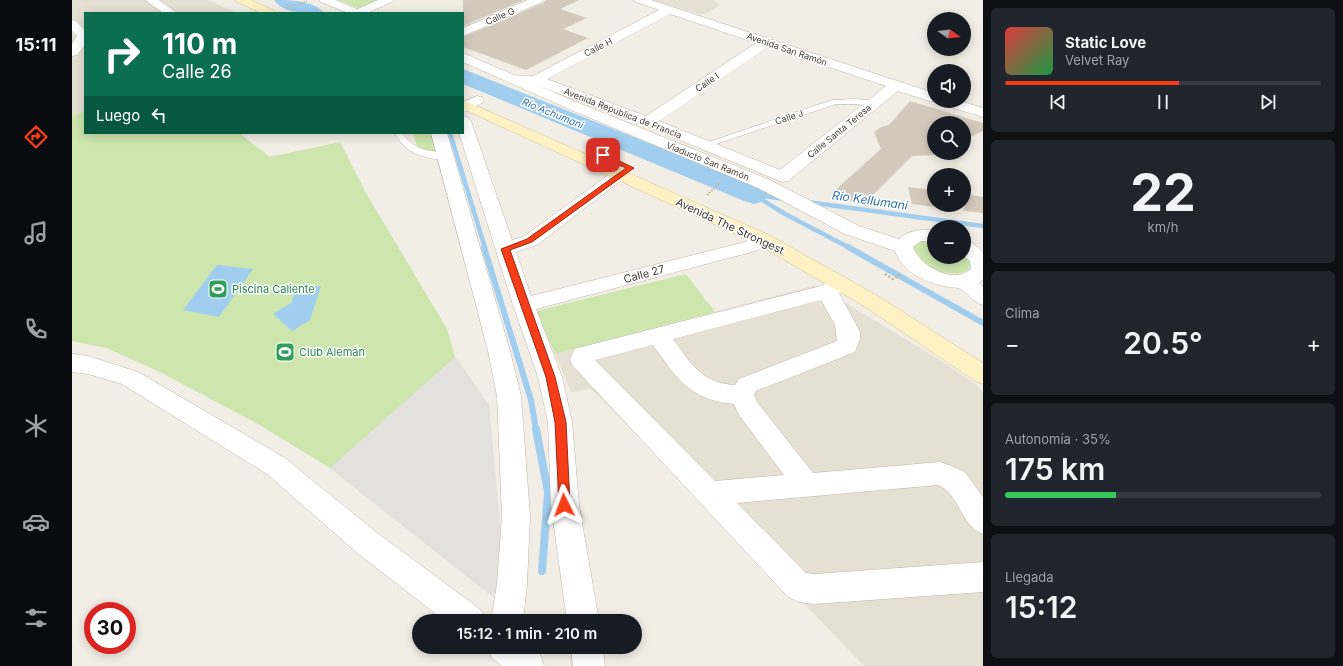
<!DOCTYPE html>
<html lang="es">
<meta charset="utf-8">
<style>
:root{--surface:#171b24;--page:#20242c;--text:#f1f3f6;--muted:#9ea1a6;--line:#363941;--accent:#f63d18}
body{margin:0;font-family:Inter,sans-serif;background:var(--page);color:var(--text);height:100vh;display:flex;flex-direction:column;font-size:15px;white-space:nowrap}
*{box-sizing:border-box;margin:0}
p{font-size:13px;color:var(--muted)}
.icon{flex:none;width:22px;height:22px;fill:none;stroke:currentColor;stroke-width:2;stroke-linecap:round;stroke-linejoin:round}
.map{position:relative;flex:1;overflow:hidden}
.side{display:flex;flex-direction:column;gap:8px;padding:8px;background:#0d0f14;width:360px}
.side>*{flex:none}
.guide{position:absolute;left:12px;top:12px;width:380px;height:122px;border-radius:0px;box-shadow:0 2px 10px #0003;background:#0b6e4f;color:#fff;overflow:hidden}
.needle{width:26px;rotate:104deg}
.fabs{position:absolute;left:855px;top:12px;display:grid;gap:8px}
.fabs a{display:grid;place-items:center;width:44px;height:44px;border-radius:50%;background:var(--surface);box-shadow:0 2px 10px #0003;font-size:20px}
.speed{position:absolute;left:12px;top:602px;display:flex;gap:8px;font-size:20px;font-weight:700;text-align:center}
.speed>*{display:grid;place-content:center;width:52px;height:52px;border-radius:50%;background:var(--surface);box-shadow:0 2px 10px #0003;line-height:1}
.speed .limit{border:6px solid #d22;background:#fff;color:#111}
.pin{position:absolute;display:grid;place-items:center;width:34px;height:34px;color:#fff;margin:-17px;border-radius:8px;box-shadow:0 2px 6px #0006}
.me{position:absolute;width:44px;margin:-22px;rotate:357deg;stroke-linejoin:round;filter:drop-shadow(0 0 3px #0008)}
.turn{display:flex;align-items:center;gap:14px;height:84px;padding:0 12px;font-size:18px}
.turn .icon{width:52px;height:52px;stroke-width:2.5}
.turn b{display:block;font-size:28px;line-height:34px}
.then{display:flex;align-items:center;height:38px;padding:0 12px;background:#0003;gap:8px;font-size:15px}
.big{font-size:30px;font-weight:600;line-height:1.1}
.side .widget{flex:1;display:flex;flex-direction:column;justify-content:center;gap:6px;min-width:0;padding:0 14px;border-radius:6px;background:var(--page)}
.side .dial{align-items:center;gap:0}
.dial b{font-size:52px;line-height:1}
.song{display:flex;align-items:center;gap:12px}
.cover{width:48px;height:48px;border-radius:6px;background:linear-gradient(135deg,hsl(0 70% 55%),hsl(140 70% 35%))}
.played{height:4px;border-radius:2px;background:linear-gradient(90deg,var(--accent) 55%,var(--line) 55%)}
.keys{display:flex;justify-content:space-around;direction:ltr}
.heat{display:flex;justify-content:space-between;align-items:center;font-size:22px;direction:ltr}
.charge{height:6px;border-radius:3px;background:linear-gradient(90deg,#34c759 35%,var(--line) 0)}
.trip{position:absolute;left:340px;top:614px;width:230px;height:40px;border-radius:20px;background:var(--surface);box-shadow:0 2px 10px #0003;font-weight:600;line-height:40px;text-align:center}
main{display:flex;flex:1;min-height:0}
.menu{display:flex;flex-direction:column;width:72px;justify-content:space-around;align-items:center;background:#090b0e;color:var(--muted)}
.menu .icon{width:28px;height:28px}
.menu .on{color:var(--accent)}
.menu b{font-size:18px;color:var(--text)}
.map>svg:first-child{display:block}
.residential{fill:#e6e0d3}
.green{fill:#cce6ae}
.parking{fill:#e3e1dd}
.water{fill:#a1ceef}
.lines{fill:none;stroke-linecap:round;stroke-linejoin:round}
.stream-far2{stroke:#a1ceef;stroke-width:4.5}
.stream-far1{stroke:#a1ceef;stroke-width:6}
.stream{stroke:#a1ceef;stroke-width:8}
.river{fill:#a1ceef;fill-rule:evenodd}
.building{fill:#d4cabb}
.service-casing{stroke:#bdb6a8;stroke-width:1}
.minor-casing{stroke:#bdb6a8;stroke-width:1}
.tertiary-casing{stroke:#bdb6a8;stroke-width:1}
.secondary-casing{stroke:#d2c395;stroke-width:1}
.path-far2{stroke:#bfb299;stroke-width:1.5;stroke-dasharray:1 1;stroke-linecap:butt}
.path-far1{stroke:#bfb299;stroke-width:2;stroke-dasharray:1.5 1.5;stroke-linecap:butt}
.path{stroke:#bfb299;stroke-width:2.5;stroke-dasharray:2 2;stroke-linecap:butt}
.service{fill:#fff;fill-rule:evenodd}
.minor{fill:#fff;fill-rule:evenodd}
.tertiary{fill:#fff;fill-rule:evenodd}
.secondary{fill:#fef1c4;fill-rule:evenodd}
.route{fill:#f63d18;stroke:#a02810}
.labels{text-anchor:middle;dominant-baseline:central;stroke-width:3;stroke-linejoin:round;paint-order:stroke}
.far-street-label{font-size:9px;fill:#443f35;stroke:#fff}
.far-water-label{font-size:10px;font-style:italic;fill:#3077ae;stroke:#fff}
.street-label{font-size:11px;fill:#443f35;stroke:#fff}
.leisure-label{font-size:11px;fill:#27864d;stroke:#fff;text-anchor:start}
.water-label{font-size:12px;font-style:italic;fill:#3077ae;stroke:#fff}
</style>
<main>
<nav class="menu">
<b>15:11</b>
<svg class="icon on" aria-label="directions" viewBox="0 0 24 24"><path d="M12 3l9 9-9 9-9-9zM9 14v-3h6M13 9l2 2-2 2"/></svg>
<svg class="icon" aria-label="music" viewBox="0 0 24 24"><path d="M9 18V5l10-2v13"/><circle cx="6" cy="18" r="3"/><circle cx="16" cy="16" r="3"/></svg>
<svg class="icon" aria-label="phone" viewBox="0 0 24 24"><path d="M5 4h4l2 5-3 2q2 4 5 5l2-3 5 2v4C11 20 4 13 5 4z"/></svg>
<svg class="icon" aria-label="climate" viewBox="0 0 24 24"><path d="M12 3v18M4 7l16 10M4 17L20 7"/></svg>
<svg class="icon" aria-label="car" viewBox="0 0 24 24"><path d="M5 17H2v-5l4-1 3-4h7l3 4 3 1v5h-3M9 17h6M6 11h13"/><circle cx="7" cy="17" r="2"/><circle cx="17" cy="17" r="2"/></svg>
<svg class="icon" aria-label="filters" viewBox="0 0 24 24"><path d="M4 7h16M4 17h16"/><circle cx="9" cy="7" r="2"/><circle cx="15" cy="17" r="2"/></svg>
</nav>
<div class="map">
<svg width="911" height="666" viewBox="0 0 911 666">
<rect width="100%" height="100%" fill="#f2eee5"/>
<path class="residential" d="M0 0H136L165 13H13V111L0 116Z
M580 0H641L648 5 634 14H627Z
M744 285 868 360 902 383 911 392V666H792L723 594 519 389 499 392 483 354Z"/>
<path class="green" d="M265 0H309L286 8Z
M13 111V133H167L198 157 268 142 295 195 375 329 383 357 417 405 420 596 258 468 186 424 84 370 34 348 0 341V116Z
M341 133H368L367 155 346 150Z
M852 240H862V257H892V252C894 255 898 259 898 263 901 281 859 272 852 265 848 261 844 254 841 249L843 245Z
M614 274 643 312 483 354 464 311Z"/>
<path class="parking" d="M383 357 417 405 433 575 420 596 258 468Z"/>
<path class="water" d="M145 265 181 269 147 317 111 310Z
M249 286 238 320 220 331 201 314 219 303 225 287Z"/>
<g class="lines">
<path class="stream-far2" d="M378 133 413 248
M682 195 713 214 778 248
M685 195 712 199
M735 202 911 226"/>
<path class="stream-far1" d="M412 247 459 400 464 430
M776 247 911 323"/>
<path class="stream" d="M464 429 476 492 470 571"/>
<path class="river" d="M202 0C217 0 242 0 252 13 236 13 212 15 202 0Z
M391 69 692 189 696 195 692 201 682 204 672 201 391 84Z"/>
</g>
<path class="building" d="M391 0H452L391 26Z
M474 0H507L488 9 515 18 491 29 516 38 454 70 391 47V37L471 3Z
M838 101 911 123V131L892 140V123H862V155L840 156 799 197 790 193 781 202 760 193 809 149 802 132 809 127 817 125Z
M836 187 862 190V207L840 204Z
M892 194 911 197V213L892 211Z"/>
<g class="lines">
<g class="service-casing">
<path id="service" d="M784 99 803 101 807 103C804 106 772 104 764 104L635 147H629L628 145 760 100Z
M322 133H330C344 152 355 149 375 154L376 156C368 164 345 155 337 150 331 145 326 139 322 133Z"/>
</g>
<g class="minor-casing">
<path id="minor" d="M73 0H87L105 13H91Z
M306 0H322L320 2 295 13H279L281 11Z
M456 0H472L470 2 391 36V28Z
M562 0H579L862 93V101H888L911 108V117L868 104 866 101H857L826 91 716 181 710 182 571 125 464 85 455 88 450 87 449 83 434 81 432 78 434 75 461 76 587 10 564 2ZM598 14 684 43 574 116 475 79ZM696 47 814 86 708 170 587 121Z
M0 20 4 21 13 30V45L5 55 0 56V44L5 36 0 31Z
M405 96 410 97 412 100 410 103 391 112V102Z
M391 116 396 118 399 121 440 240 451 237 542 171 548 170 554 171 556 175 465 245 444 252 459 296 673 242C682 236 687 232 697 235L699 239 687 250 464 309 490 377 500 422 507 505 527 621H495L479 505 476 422 466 377 441 305 387 133H391Z
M359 133H375L438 351 449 396 458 516 455 584 451 621H419L425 584 430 516 425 396 416 351Z
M768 276 775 278 778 283 775 288 767 293 788 332V339L783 352 684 391 682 395 685 402 741 473 868 462 877 465 893 472 911 497V534C888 525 888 494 866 485L665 503 734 573 742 574 911 562V592L742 604 727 602 716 597 501 366 498 360 502 349 749 286 761 278ZM749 300 763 325 765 341 667 379 663 385C630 383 619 364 601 339ZM581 345C604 378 618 400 662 404L667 415 712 475 643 481 523 360Z
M0 354 16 356 66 372 213 458 304 532 409 610 414 621H373L284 552 195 474 50 384 16 374 0 372Z
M415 647H458L468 654 472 666H430L420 658Z
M499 647H531L533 666H501Z"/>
</g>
<g class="tertiary-casing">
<path id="tertiary" d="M247 0H263L290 11 292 13H276L249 2Z
M391 53 509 104 698 180 787 226 827 239C836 230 850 229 862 230V242L849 241 841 247C848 266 881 285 899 269L898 261 892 256V240L899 242 911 252V280L907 283 911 287V305C900 302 894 290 886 288 883 287 880 288 877 287 854 283 831 273 823 251L773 234 686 188 499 110 391 62Z"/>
</g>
<g class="secondary-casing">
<path id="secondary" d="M163 0H179L203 11 205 13H189L165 2Z
M391 100 697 235 806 296 911 363V384L903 381 792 306 683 243 391 109Z"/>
</g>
<path class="path-far2" d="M213 8 236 1"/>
<path class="path-far1" d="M635 195 648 183"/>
<path class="path" d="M813 274 821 279 828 275"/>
<use href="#service" class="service"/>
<use href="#minor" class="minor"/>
<use href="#tertiary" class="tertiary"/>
<use href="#secondary" class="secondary"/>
</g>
<path class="route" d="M529 154H533L562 168 460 242 438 250 483 377 494 422 498 505 497 509 492 511 488 509 487 505 483 422 474 377 429 249 455 239 554 168 529 157Z"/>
<defs>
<g id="stadium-square" transform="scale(1)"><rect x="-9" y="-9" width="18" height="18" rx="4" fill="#2e9e5b" stroke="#fff"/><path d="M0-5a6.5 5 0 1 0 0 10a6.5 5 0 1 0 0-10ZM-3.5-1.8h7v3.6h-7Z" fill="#fff"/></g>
</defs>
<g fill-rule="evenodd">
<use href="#stadium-square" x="146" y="289"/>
<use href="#stadium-square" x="213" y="352"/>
</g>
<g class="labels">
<g class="far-street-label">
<text transform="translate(428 16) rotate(-23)">Calle G</text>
<text transform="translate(526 47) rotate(-27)">Calle H</text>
<text transform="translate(715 49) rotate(19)">Avenida San Ramón</text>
<text transform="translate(635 82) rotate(-34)">Calle I</text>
<text transform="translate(551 113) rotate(21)">Avenida República de Francia</text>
<text transform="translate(717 117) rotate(-18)">Calle J</text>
<text transform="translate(767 131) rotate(-39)">Calle Santa Teresa</text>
<text transform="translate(636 161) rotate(22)">Viaducto San Ramón</text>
</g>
<g class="far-water-label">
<text transform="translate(481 113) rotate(22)">Río Achumani</text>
</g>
<g class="street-label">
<text transform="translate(658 226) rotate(25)">Avenida The Strongest</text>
<text transform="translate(572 274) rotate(-15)">Calle 27</text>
</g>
<g class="leisure-label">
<text x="160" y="289">Piscina Caliente</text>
<text x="227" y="352">Club Alemán</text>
</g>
<g class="water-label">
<text transform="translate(798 200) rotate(8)">Río Kellumani</text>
</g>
</g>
</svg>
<div class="fabs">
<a><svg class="needle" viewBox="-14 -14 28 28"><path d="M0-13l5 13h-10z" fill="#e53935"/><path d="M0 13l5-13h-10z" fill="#9ea1a6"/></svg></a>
<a><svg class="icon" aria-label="sound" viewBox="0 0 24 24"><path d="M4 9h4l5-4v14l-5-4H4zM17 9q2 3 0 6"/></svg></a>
<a><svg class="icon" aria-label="search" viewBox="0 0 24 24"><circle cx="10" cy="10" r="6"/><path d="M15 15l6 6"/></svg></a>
<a>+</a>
<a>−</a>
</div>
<div class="speed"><div class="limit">30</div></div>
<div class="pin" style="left:531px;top:155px;background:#d93025"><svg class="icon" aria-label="arrive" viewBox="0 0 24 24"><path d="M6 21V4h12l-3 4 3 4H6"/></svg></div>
<svg class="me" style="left:492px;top:505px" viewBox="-20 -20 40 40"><path d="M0-17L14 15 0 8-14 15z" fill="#f63d18" stroke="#fff" stroke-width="4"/></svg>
<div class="trip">15:12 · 1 min · 210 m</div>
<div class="guide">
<div class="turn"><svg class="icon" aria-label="right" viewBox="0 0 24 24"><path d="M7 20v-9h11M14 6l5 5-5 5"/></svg><div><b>110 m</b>Calle 26</div></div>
<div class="then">Luego<svg class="icon" aria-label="left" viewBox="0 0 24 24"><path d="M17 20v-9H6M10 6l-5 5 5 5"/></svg></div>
</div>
</div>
<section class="side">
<div class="widget">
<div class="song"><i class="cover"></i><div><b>Static Love</b><p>Velvet Ray</p></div></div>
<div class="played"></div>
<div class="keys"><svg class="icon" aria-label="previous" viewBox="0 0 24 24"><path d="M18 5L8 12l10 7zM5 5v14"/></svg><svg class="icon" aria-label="pause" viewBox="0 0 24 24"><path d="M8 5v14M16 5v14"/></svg><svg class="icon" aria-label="next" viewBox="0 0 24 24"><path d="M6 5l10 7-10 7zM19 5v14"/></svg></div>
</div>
<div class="widget dial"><b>22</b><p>km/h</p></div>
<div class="widget"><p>Clima</p>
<div class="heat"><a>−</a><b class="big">20.5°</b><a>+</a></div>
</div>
<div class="widget"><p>Autonomía · 35%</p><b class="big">175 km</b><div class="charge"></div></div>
<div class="widget"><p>Llegada</p><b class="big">15:12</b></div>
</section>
</main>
